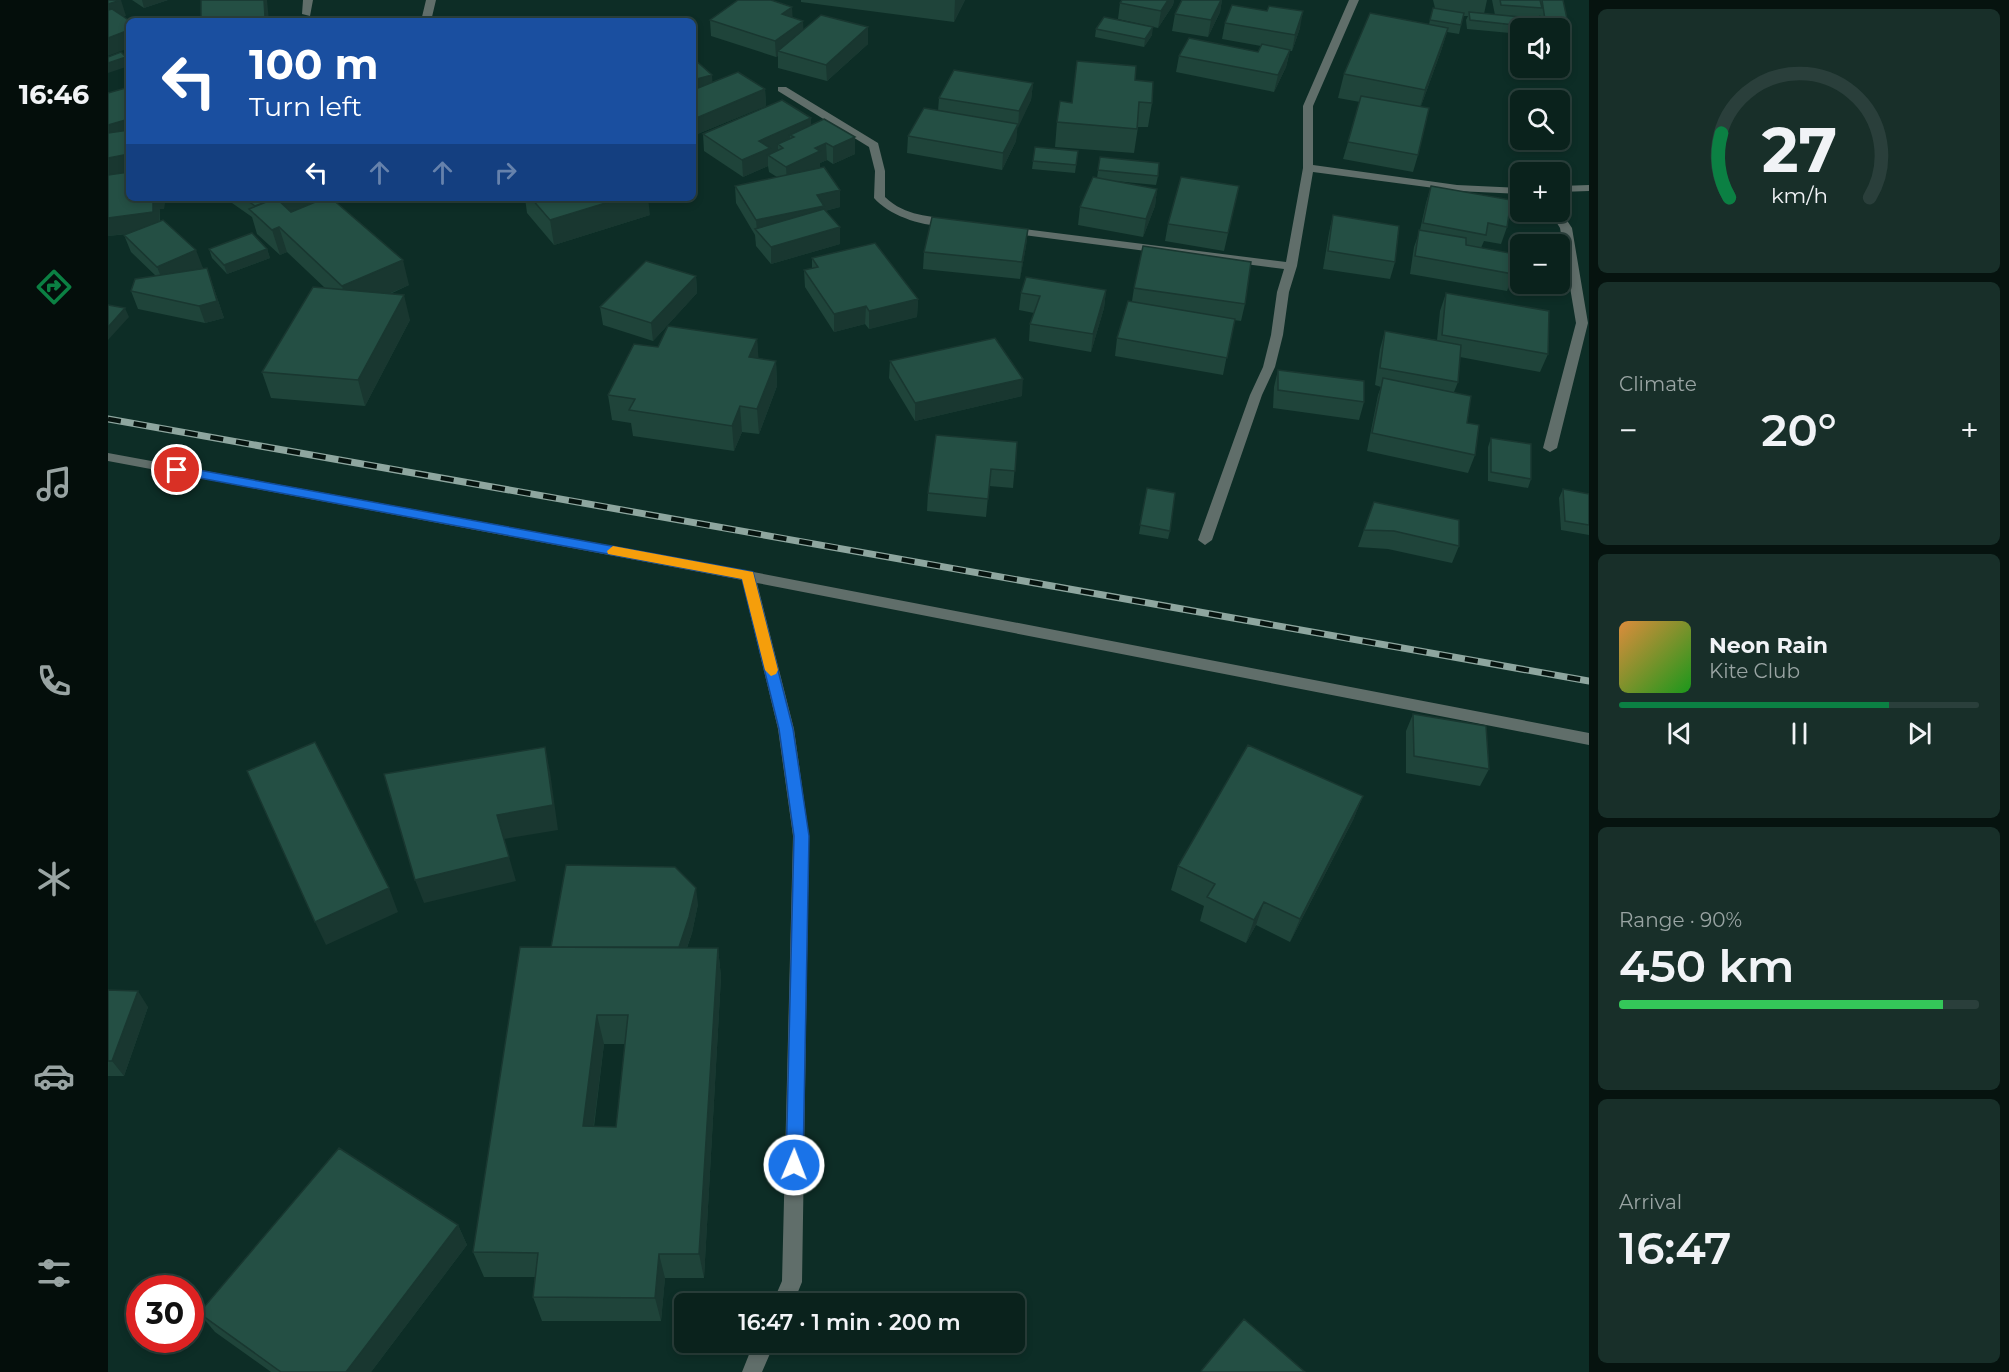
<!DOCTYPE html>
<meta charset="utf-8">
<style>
:root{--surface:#0a221c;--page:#182f29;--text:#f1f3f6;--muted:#99a4a3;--line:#2a3f3b;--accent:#0b8043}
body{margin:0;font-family:Montserrat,sans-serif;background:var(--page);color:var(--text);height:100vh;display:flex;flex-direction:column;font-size:22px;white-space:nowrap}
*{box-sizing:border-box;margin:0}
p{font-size:20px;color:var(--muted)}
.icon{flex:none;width:33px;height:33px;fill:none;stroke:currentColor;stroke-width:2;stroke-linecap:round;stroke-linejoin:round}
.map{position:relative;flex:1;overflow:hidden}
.details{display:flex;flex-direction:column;gap:9px;padding:9px;background:#06130f;width:420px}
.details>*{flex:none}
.hud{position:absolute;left:18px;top:18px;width:570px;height:183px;border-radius:9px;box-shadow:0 3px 9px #0003,0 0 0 2px var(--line);background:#1a4fa0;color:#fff;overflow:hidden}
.controls{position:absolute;left:1402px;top:18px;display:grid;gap:12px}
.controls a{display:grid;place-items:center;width:60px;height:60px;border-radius:9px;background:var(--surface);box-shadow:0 3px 9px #0003,0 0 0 2px var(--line);font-size:30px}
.speed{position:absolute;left:18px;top:1275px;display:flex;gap:12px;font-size:30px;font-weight:700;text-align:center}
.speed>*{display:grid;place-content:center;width:78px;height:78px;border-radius:50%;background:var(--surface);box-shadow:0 3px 9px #0003,0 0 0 2px var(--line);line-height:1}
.speed .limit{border:9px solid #d22;background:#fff;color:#111}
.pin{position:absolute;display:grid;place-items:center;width:51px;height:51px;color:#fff;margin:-26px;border:3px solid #fff;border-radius:50%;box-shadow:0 2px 6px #0007}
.me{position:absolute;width:66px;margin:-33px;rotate:1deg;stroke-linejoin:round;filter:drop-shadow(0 0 4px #0008)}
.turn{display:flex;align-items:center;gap:21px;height:126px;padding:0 24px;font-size:27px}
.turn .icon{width:78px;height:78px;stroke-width:2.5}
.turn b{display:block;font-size:42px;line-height:51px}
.lanes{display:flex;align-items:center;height:57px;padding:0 24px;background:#0003;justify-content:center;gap:30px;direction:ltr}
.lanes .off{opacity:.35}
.big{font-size:45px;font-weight:600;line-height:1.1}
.details .widget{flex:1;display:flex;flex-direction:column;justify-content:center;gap:9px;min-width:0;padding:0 21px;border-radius:9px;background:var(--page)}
.details .dial{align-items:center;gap:0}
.dial svg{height:156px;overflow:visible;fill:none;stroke:var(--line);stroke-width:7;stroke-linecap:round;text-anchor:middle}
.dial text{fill:var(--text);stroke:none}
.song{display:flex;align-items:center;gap:18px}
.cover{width:72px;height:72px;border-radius:9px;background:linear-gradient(135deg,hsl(30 70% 55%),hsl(120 70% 35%))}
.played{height:6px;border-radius:3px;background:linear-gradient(90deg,var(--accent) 75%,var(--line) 75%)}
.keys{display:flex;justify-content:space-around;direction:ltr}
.heat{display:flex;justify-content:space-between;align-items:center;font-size:33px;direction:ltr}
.charge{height:9px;border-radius:4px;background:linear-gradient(90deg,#34c759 90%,var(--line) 0)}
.trip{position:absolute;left:566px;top:1293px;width:351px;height:60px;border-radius:9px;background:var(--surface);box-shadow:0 3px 9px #0003,0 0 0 2px var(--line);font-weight:600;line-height:60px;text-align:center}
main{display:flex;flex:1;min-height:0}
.menu{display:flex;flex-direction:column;width:108px;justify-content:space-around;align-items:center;background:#040e0b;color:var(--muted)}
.menu .icon{width:42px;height:42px}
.menu .selected{color:var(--accent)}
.menu b{font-size:27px;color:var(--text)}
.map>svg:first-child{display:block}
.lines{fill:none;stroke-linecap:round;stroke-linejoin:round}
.minor{fill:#606e6a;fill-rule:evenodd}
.rail-casing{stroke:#8ea69f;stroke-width:7}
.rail{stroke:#06130f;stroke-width:4.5;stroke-dasharray:13;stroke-linecap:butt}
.wall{fill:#1f443a;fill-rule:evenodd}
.shaded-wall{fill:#193730}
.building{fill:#244f44;stroke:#193730;stroke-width:1.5;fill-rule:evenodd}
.route{fill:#1a73e8;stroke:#114b97;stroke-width:1.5}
.slow{fill:#f59e0b}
</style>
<main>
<nav class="menu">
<b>16:46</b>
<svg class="icon selected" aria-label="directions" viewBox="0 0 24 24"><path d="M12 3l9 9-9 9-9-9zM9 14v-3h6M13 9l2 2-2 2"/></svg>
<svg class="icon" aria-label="music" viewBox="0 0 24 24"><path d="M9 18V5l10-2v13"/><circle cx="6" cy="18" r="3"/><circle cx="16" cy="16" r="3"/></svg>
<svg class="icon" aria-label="phone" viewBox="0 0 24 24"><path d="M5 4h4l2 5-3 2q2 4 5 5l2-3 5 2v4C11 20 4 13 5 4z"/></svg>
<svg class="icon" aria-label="climate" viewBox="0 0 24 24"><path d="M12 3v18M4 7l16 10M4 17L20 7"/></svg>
<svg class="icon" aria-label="car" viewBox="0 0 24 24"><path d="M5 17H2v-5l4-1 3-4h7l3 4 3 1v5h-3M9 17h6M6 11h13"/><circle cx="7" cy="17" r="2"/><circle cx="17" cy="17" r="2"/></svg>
<svg class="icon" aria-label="filters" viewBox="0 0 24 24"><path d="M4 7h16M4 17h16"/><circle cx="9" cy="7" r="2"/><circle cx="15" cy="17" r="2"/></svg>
</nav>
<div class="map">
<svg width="1481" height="1372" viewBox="0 0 1481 1372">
<rect width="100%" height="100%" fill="#0d2d26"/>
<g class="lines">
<path class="minor" d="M195 0H205L202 16 194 14Z
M318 0H328L323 21H313Z
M1241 0H1251L1205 106V165L1349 185 1413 188V194L1349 191 1205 172 1189 266 1181 292 1175 335 1167 367 1154 395 1104 540 1097 545 1090 540 1142 395 1155 367 1163 335 1169 292 1176 269 900 233 894 230 900 227 1178 262 1195 168V106Z
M670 87H678L770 143 777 171V197C798 217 821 215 848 221V225C823 230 782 217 766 198L767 171 761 147 670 91Z
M1481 185V191L1452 192V186Z
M1452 210 1464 228 1480 323 1449 448 1442 452 1435 448 1468 323 1452 228 1442 212Z
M0 453 640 571 1481 733V745L649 583 686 729 701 836 694 1282 685 1304H664L674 1281 685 836 670 729 634 580 0 461Z
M646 1342H667L654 1372H634Z"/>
<g class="rail-casing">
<path id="rail" d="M0 419 1481 681"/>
</g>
<use href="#rail" class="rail"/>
</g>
<path class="wall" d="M24 0H60L36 8Z
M693 0H857L846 22 693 2Z
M1014 0H1066L1065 5 1050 28 1010 19 1012 3Z
M1074 0H1114L1112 12 1100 37 1064 31 1067 14Z
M1325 0H1379L1376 14 1387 15 1384 0H1455L1461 28 1458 37 1452 36V28H1434L1432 15 1429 24H1425V28H1413V34L1359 29 1358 20 1360 16H1355L1351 34 1339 32 1333 51 1313 106 1310 155 1305 172 1235 159 1252 102 1230 98 1236 74 1321 24 1325 8H1327Z
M684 18 695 21V30L760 27V44L719 81 670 68V56L668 57 603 36 602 20Z
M1117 23 1192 28 1184 51H1182L1178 67 1166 92 1068 72 1071 56 1150 52 1153 46 1114 39Z
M988 29 1044 35 1036 47 987 37Z
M585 58 604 83 657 89 658 106 587 135 585 134Z
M1027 80 1044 103 1040 127H1030L1026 153 947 147 949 122 964 103Z
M925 83 923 100 909 128 908 141 894 170 799 153 800 136 830 111 831 98Z
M0 93 21 198H57L56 209H52V221L95 268 90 270 105 286 116 318 97 323 30 309 23 291 48 276 23 252 16 235 20 234 0 236Z
M703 118V125L747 137V154L725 164 719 160 712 163V168L732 190V207L717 211 732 227V244L663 264 648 246 647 235 628 203 627 186 669 177 661 172 660 166 635 177 596 151 595 134Z
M927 147 970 151 967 173 924 169Z
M992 157 1050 176 1048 185 1007 181 1049 189 1047 206 1035 237 970 225 972 207 989 178Z
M1131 186 1116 251 1057 241 1060 224Z
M1323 186 1399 227 1393 244 1376 241 1373 248 1405 274 1399 291 1302 274 1306 247 1312 230 1318 203Z
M123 198H202L204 203 301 285 282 294 302 320 257 406 163 398 154 372 217 288 179 252 172 255 149 234 144 217 124 203Z
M417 198H423L542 215 446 245 419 213Z
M1225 215 1287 262 1282 279 1215 269 1221 233Z
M920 229 918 246 912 279 815 269 816 252Z
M101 249H159L162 258 119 274 104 258Z
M704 258 810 299 809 317 761 329 757 324 726 332 697 287 696 270 704 268Z
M588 276 589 293 545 341 495 325 492 307Z
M1026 288 1137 304 1133 321 1126 320 1115 375 1007 356 1009 338 1024 301Z
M998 290 996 308 983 352 921 341 922 324 926 313 911 310 913 293Z
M1338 293 1440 354 1432 372 1352 357 1350 382 1346 392 1359 423 1367 455 1360 473 1259 451 1270 395 1273 387 1267 385 1272 349 1277 331 1329 340 1332 311Z
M649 339 650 358 668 361 669 386 651 434 634 432 626 451 525 436 523 423 504 420 500 395 550 347Z
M782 361 914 396 807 421 781 378Z
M1170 370 1256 402 1251 420 1165 408 1166 387Z
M1383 438 1423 479 1420 488 1380 481V447Z
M909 442 905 488 881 486 878 517 819 511 820 493Z
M1039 488 1062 531 1060 539 1031 534Z
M1455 489 1481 494V535L1453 530 1451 498Z
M1266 502 1351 546 1344 563 1280 549 1250 547Z
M1305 714 1381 769 1372 786 1298 773V731Z
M1255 796 1245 820 1182 942 1148 925 1138 943 1092 921 1096 906 1063 890 1070 866Z
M590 904 584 933 579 948H610L613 977 596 1278H557L553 1321H434L425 1297 427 1277H376L365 1252 443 947ZM496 1044H517L508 1127H486Z
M0 990 40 1007 16 1076H0Z
M350 1225 359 1245 263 1372H163L107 1332 91 1313Z"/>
<path class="shaded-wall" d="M13 0 18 16 0 22V4Z
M34 0H60L36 8Z
M156 0H159L161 21H121Z
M847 0H857L846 22Z
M1060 0H1066L1065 5 1050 28 1053 11Z
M1113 0H1114L1112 12 1100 37 1103 20Z
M684 7 685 23 674 14Z
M1195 11 1192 28 1184 51 1187 35Z
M695 21 696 38 670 51V56L668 57 667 41Z
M760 27V44L719 81 718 65Z
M1045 27 1044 35 1036 47 1037 39Z
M1340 28 1333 51 1310 114 1317 90Z
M21 30V48L0 56V38Z
M1182 50 1178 67 1166 92 1170 75Z
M18 57 21 66 0 73V63Z
M604 75 605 91 585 97V80Z
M925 83 923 100 910 128 911 111Z
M657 89 658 106 587 135 586 119Z
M703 118V135L686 137 682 135V144H670V150L660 155V166L635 177 634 160 651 141Z
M21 119V138L0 143V125Z
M910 124 908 141 894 170 895 153Z
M747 137V154L725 164V147Z
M718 143 719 160 712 163V168L679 184 678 167 707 148Z
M21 154V172L0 176V158Z
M1049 189 1047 206 1035 237 1038 219Z
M732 190V207L716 211 649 231 648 220 709 195Z
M45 198H57L56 209H52L51 230 0 236V218Z
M175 198H202L204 204 159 225 151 209Z
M514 198H540L542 215 446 245 442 220Z
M171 227 179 252 172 255 164 230Z
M732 227V244L663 264V247Z
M920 229 918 246 912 279 914 262Z
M159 249 162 258 119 274 116 265Z
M88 250 95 268 56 284 49 267Z
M295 260 301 285 241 311 234 286Z
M99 268 116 318 97 323 91 306Z
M588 276 589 293 545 341 543 323Z
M998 290 996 308 983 352 985 334Z
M296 295 302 320 257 406 250 380Z
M810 299 809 317 761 329V311Z
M758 306 757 324 726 332V314Z
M17 308 21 317 0 340V327Z
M649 339 651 364 641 357Z
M668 361 669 386 651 434 649 409Z
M915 379 914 396 807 421V403Z
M632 406 634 432 626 451 624 426Z
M437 747 442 772 450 830 396 839 389 815Z
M1255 796 1245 820 1182 942 1192 919Z
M401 857 408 881 316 903 307 880Z
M281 888 290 912 218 945 207 922Z
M588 888 590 904 584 933 572 967 569 951Z
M1156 902 1148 925 1138 943 1146 920Z
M610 948 613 977 596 1278 591 1254Z
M30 991 40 1007 16 1076 4 1061Z
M489 1015 496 1044 482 1153 475 1126Z
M350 1225 359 1245 263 1372H238Z
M551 1254 557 1278 553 1321 547 1298Z"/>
<path class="building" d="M0 0H13L0 4Z
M93 0H156L157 17 121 21H93Z
M630 0H663L684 7 674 14 695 21 667 41 602 20Z
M1014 0H1060L1053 11 1012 3Z
M1074 0H1113L1103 20 1067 14Z
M1392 0H1432L1434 8 1393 5Z
M1434 0H1455L1461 28 1438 26Z
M1124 5 1159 11 1161 6 1195 11 1187 35 1117 23Z
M1325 8 1356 13 1353 25 1322 20Z
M4 9 22 21 21 30 0 38V10Z
M1361 12 1424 18 1425 27 1362 20Z
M1262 13 1340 28 1317 90 1236 74Z
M713 15 760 27 718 65 670 51Z
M996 17 1045 27 1037 39 988 29Z
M239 19 240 21H225Z
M1081 38 1150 52 1154 44 1182 50 1170 75 1071 56Z
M13 52 18 57 0 63V57Z
M585 58 604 75 585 80Z
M969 61 1028 66 1027 80 1045 82 1044 103 1031 102 1029 129 949 122 952 101 964 103Z
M846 70 925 83 911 111 831 98Z
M630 72 657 89 586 119 585 118V90Z
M21 87V119L0 125V93Z
M1253 96 1321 108 1310 155 1240 142Z
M674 100 703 118 651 141 662 148 634 160 595 134Z
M816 108 910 124 895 153 800 136Z
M716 119 747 137 725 147 718 143 707 148 712 151 678 167 660 155 675 148 670 144 686 137 682 135Z
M21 130V154L0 158V133Z
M927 147 970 151 968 165 925 161Z
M992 157 1051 163 1050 176 990 170Z
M716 167 732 190 709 195 716 206 648 220 627 186Z
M21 172V198H45V212L0 218V175Z
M985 177 1049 189 1038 219 972 207Z
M1073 177 1131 186 1120 233 1060 224Z
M1323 186 1403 200 1399 227 1380 223 1378 235 1315 223Z
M136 198H175L170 200 168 198 147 206Z
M168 198 183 212 217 198H223L295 260 234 286 171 227 164 230 141 209Z
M423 198H514L442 220Z
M716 209 732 227 663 247 647 229Z
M1225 215 1291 226 1287 262 1220 251Z
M824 217 920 229 914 262 816 252Z
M55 220 88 250 49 267 16 235Z
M1311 230 1358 238V245L1407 254 1405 274 1307 256Z
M144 233 159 249 116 265 101 249Z
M767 243 810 299 761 311 758 306 726 314 696 270 710 267 704 258Z
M1035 246 1143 262 1137 304 1026 288Z
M538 261 588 276 543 323 492 307Z
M99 268 109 301 91 306 23 291 27 279Z
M918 277 998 290 985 334 922 324 932 296 913 293Z
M205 287 296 295 250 380 154 372Z
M1338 293 1441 311 1440 354 1334 335Z
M1020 301 1127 319 1119 358 1009 338Z
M0 305 17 308 0 327Z
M560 326 649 339 641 357 668 361 649 409 632 406 624 426 521 410 527 399 500 395 526 344 550 347Z
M1277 331 1353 345 1350 382 1272 368Z
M887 338 915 379 807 403 782 361Z
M1170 370 1256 381V402L1170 390Z
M1275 378 1363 396 1359 423 1371 425 1367 455 1264 433Z
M828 435 909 442 907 471 883 469 880 499 820 493Z
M1383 438 1423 444V479L1383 472Z
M1039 488 1067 493 1062 531 1032 525Z
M1455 489 1481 494V525L1457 521Z
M1266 502 1351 520V546L1286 531 1256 530Z
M1305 714 1378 726 1381 769 1306 756Z
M207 742 281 888 207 922 139 771Z
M1140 745 1255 796 1192 919 1156 902 1146 920 1099 897 1107 884 1070 866Z
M437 747 445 805 389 815 401 857 307 880 276 774Z
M458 865 567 867 588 888 581 917 571 947H443Z
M412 947 610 948 591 1254H551L547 1298 425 1297 430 1253 365 1252ZM489 1015H520L508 1127 475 1126Z
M0 990 30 991 4 1061H0Z
M231 1148 350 1225 238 1372H173L91 1313Z
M1136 1319 1197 1372H1094L1093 1371Z"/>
<path class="route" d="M69 466 645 572 685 729 701 836 695 1165 692 1171 686 1173 680 1171 678 1165 686 836 671 729 634 579 65 473 63 470Z"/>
<path class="slow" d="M505 546 645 572 670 670 668 674 663 676 657 670 634 579 500 554 499 551Z"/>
</svg>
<div class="controls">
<a><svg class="icon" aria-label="sound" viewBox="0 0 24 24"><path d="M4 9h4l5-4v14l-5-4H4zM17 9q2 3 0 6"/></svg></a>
<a><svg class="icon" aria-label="search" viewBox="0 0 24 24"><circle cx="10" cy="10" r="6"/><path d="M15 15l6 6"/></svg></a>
<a>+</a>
<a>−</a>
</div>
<div class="speed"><div class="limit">30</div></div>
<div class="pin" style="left:69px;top:470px;background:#d93025"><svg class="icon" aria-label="arrive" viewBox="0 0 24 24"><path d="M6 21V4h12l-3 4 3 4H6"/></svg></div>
<svg class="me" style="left:686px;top:1165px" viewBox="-20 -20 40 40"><circle r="17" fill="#1a73e8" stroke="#fff" stroke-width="3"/><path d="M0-11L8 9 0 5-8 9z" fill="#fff"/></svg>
<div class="trip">16:47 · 1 min · 200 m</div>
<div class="hud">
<div class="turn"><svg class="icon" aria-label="left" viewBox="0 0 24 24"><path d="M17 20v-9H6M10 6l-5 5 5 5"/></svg><div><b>100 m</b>Turn left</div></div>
<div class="lanes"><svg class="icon" aria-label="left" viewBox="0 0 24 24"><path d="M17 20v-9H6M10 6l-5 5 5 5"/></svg><svg class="icon off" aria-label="ahead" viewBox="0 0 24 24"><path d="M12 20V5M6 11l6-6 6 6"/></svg><svg class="icon off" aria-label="ahead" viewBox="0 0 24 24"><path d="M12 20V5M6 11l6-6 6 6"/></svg><svg class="icon off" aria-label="right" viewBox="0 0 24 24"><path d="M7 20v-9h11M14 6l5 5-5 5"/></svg></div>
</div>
</div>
<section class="details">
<div class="widget dial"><svg viewBox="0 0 100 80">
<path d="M14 69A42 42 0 1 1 86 69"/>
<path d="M14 69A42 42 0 0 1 10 36" stroke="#0b8043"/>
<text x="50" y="56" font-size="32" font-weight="700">27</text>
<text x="50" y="72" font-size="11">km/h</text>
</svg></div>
<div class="widget"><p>Climate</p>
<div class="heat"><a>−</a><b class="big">20°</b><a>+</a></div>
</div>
<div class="widget">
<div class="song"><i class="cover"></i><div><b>Neon Rain</b><p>Kite Club</p></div></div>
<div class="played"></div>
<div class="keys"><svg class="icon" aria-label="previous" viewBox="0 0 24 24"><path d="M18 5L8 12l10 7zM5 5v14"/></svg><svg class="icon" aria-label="pause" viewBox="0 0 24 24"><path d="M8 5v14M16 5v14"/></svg><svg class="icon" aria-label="next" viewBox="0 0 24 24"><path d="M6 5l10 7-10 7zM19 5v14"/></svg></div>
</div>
<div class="widget"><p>Range · 90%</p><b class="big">450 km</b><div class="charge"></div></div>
<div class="widget"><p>Arrival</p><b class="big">16:47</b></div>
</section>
</main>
